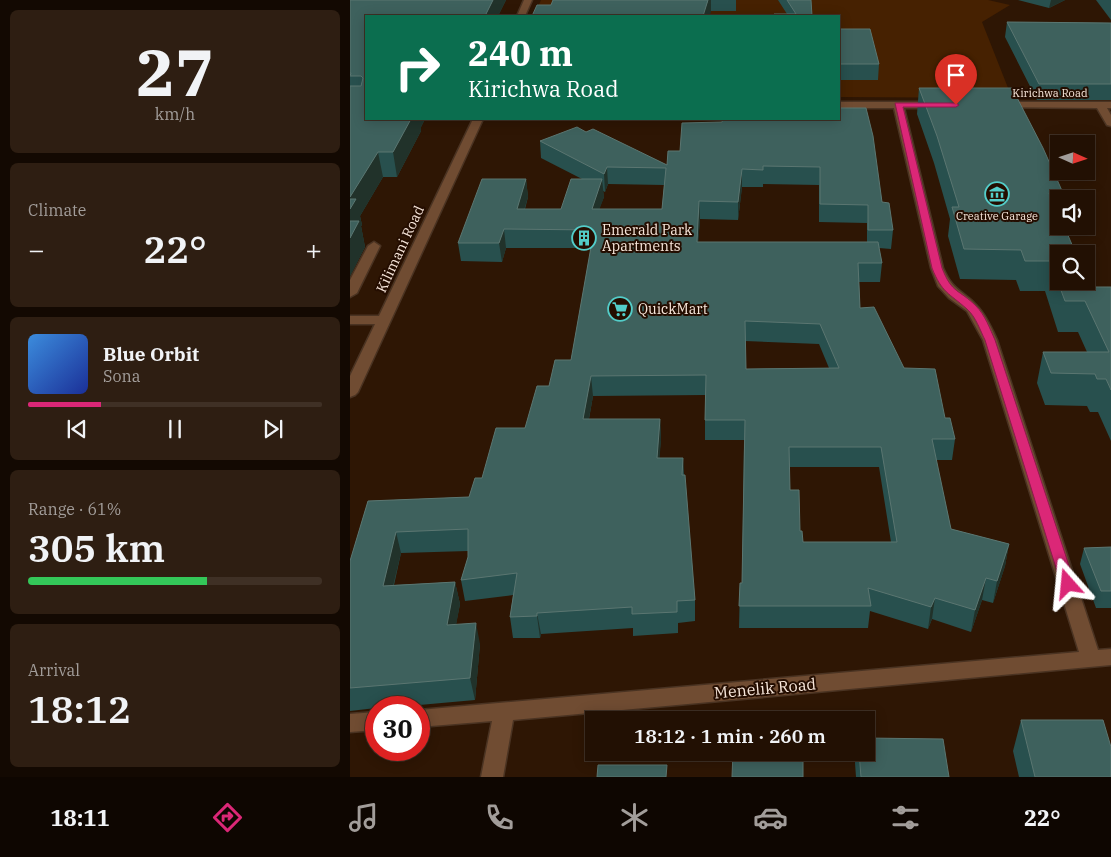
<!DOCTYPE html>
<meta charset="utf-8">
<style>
:root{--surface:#221003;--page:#2e1e12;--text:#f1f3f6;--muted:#a29d9a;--line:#3f3025;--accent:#db2777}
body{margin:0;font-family:"IBM Plex Serif",serif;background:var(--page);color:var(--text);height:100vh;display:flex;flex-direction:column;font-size:19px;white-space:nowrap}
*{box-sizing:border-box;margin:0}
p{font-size:16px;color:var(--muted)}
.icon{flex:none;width:28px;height:28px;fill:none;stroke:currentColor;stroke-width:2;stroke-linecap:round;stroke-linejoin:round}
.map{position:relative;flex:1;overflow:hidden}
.sheet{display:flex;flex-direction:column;gap:10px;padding:10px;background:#130902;width:350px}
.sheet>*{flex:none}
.banner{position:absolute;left:15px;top:15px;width:475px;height:105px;border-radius:0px;box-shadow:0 2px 12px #0003,0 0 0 1px var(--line);background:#0b6e4f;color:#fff;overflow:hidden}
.needle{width:32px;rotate:93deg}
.tools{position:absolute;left:700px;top:135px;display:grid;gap:10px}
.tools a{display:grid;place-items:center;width:45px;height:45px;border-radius:0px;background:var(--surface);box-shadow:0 2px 12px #0003,0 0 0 1px var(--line);font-size:25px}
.speed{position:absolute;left:15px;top:696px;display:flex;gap:10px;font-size:25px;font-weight:700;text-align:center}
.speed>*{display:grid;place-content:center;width:65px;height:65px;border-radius:50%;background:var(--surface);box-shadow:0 2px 12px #0003,0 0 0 1px var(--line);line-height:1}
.speed .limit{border:8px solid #d22;background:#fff;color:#111}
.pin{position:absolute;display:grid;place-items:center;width:42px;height:42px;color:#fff;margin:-51px -21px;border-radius:50% 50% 50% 0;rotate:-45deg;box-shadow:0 0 5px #0007}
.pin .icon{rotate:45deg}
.me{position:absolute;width:55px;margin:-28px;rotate:342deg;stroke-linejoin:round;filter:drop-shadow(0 0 4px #0008)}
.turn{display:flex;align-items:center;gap:18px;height:105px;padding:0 20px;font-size:22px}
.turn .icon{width:65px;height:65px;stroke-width:2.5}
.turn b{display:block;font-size:35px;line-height:42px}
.big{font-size:38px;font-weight:600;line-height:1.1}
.sheet .tile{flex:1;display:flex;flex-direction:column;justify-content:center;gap:8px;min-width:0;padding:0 18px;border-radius:8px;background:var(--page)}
.sheet .dial{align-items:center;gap:0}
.dial b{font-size:65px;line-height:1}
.song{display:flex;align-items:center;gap:15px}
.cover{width:60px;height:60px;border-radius:8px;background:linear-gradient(135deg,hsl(210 70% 55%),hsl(230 70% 35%))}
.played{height:5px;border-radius:2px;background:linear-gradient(90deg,var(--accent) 25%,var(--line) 25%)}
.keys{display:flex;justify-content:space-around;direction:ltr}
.heat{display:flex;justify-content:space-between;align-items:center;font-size:28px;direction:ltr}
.charge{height:8px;border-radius:4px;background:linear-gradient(90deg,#34c759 61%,var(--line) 0)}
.trip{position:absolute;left:235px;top:711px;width:290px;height:50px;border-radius:0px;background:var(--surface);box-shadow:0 2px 12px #0003,0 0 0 1px var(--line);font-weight:600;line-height:50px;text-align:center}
.dock{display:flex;height:80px;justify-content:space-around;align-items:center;background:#0e0601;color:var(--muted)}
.dock .icon{width:35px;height:35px}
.dock .selected{color:var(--accent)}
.dock b{font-size:22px;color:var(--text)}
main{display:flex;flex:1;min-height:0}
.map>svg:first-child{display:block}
.green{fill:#462101}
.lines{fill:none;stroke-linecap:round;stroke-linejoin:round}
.street-casing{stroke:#4a3322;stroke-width:3}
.street{fill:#704c32;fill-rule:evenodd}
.wall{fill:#28504e;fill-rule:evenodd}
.shaded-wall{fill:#21322a}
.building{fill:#3e615d;stroke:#5b7671;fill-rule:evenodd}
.route{fill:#db2777;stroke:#8e194d}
.labels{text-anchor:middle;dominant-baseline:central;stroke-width:4;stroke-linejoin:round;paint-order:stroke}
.far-street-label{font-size:11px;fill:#f8e7db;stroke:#240d00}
.far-poi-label{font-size:11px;fill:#f8e7db;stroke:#240d00}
.poi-label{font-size:14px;fill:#f8e7db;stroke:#240d00;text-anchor:start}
.street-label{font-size:14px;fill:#f8e7db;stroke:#240d00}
.near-street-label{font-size:16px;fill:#f8e7db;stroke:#240d00}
</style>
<main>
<section class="sheet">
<div class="tile dial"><b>27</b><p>km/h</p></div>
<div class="tile"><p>Climate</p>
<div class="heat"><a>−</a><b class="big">22°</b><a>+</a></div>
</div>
<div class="tile">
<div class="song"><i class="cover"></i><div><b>Blue Orbit</b><p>Sona</p></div></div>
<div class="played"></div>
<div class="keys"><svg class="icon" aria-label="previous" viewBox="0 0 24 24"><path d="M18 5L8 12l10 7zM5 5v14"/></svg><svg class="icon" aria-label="pause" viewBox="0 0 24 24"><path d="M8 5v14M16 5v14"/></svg><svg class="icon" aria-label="next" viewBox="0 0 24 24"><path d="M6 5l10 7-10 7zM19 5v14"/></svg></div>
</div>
<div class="tile"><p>Range · 61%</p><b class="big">305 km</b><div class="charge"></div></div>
<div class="tile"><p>Arrival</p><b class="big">18:12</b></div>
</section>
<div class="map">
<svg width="761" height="777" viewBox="0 0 761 777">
<rect width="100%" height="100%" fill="#2e1604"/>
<path class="green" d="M191 0H638L660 5 632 22 662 98 489 97V16H184Z"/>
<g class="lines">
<g class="street-casing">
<path id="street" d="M174 0H182L175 16H167Z
M489 102H587L592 105 587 108H554L593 268C604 293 612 289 627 306 636 315 642 329 647 340L748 650 761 649V665L163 720 153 777H131L142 721 69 727V710L729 652 633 340 617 311 599 298 588 286 581 268 544 108H489Z
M653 102H761V108H757L761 115V126L757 125 747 108 649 107 648 105Z
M123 119H133L8 392 5 395 0 397V376L25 324H0V316H29Z
M24 242 30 246 7 293 0 297V280L18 246Z
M26 712V730L0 732V714Z"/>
</g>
<use href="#street" class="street"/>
</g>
<path class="wall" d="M0 0H156L148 16H16V119H75L71 127V131L47 177H33L10 216 12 225 11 226 15 247 0 276Z
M203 0H386V11H361L201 5Z
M428 0H461L462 16H424V14H437Z
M668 0H715L699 8Z
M746 0H761V20Z
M657 22 761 23V100H687L655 37Z
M489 29 529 64 528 80H489Z
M569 88 713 193 711 199H709V226L740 287H761V441L748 412H740L737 406 695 405 687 383 693 352H737L728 332H708L695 291H670L666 280 610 279 598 236 600 219 584 163 567 114Z
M489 119 532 202 543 230 541 249 529 248 532 263 530 282H509L510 308 554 368 595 418 605 439 602 460H586L601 529 659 544 655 566 643 603 632 600 621 632 582 619 578 629 520 611 518 628H389L390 583H392L394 440H355V395L243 396 239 419H310L311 440 309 458H333L334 475 345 600V621L328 623V633L283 636V628L191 634 190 638H163L160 617 163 595 115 601 111 580 118 557V551L51 553 44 585 105 582 110 604 106 624 130 644 125 700 36 708H26L0 711V561L18 501 119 497 132 478 175 428 199 386 221 360 241 248H156L152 262 111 261 108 243 176 179 178 197 175 209H211L232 179 191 158 190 141 236 132 317 165 330 151 372 122ZM258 184 314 185 312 209H249L254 197 253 191 255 192ZM413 184 469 185V222L517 223V242H348L350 219 388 220 392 187H413ZM395 341 469 344 479 368 396 369ZM439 467H529L541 542H453L440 490Z
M761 547V608H746L730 564 734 548Z
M671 720 761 777H669L663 751Z
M506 752H516L599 777H506L505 763Z"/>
<path class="shaded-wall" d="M143 0H156L148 16H135Z
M358 0H361V11L360 16H353Z
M701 0H715L699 8Z
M61 119H75L71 127V131L47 177 43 152Z
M28 152 33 177 10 216 12 225 11 226 15 247 0 276V197Z
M257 167 258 184 255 192 254 174Z
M392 169V187L388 220V202Z
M176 179 178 197 169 227 167 209Z
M252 179 254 197 243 227 242 209Z
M349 201 350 219 347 260V242Z
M154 229 156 248 152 262 149 243Z
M241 376 243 396 235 440 233 419Z
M310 419 311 440 308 479 307 458Z
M46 532 51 553 38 607 33 586Z
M659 544 655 566 643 603 647 581Z
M636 578 632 600 621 632 625 610Z
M105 582 110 604 102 647 97 625Z
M585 598 582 619 578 629 581 607Z
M187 613 191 634 190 638 187 616Z
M126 623 130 644 125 700 120 678Z"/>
<path class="building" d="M0 0H143L135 16H16V119H61L43 152H28L0 197V86H11L13 78 11 76H0L1 73H0Z
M203 0H358L353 16H182L187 5H201Z
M437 0H461L462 16H424V14H446Z
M657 22 761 23V84H689Z
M489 29H520L529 64H489Z
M569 88H662L693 148 713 193H699L709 214V226H714L726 254H709V281H736V277L740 287H761V390L756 379H747L745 374 701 373 693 352H759L735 301H715L700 261H675L671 250 614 249 602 207H609L587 136Z
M489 108H516L523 136 532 202 539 203 543 230H518V205L470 204V167L413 166V170L392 169 388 202 349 201 347 242H528L532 263H508L510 308 524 307 554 368 585 369 595 418H600L605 439H582L601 529 659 544 647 581 636 578 625 610 585 598 581 607 518 588 521 606H389L390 583H392L395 420H355L356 375 241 376 233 419H310L307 458H333L332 475H335L345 600 327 601V612L282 614V607L187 613V616L160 617 167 573 111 580 118 557V529L46 532 33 586 105 582 97 625 126 623 120 678 0 688V561L18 501 119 497 125 478H132L146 428H175L187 386H199L205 360H221L244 230 154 229 149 243H108L132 179H176L167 209H211L221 179H252L242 209H312L316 168 257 167 254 174 190 141 227 127 236 132 243 129 317 165 318 151H330L332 123 372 122 373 119H489ZM395 321 470 324 489 368 396 369ZM439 447H531L547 542H453L452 531H450L449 490H440Z
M0 199H6L0 209Z
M0 221H9L0 238Z
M761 547V591H751L734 548Z
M671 720H753L761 747V777H685Z
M516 738 593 739 599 777H511L509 752H516Z
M383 752 453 754V777H382Z
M248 765H317L316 777H247Z"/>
<path class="route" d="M545 103H606L609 105 606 107H553L592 268C602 294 609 289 626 306 635 315 640 329 645 340L725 584 723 587 718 589 713 587 711 584 635 340C630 330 626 317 617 309 599 293 592 293 582 268Z"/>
<defs>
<g id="museum-ring" transform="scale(1.25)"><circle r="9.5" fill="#240d00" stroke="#53cdc9" stroke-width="1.5"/><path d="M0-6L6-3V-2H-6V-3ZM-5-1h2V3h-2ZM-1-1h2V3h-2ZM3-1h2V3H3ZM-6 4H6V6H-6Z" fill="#53cdc9"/></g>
<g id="building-ring" transform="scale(1.25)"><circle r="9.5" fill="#240d00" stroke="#53cdc9" stroke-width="1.5"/><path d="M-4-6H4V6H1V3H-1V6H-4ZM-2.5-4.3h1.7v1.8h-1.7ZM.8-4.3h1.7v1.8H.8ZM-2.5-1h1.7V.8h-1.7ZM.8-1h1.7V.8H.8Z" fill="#53cdc9"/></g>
<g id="supermarket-ring" transform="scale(1.25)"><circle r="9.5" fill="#240d00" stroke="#53cdc9" stroke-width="1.5"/><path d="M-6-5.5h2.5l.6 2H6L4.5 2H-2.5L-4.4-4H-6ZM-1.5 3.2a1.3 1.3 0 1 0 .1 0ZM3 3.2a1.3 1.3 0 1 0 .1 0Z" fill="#53cdc9"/></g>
</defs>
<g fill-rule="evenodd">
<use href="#museum-ring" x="647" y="194"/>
<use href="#building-ring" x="234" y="238"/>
<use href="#supermarket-ring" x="270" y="309"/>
</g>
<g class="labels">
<g class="far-street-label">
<text x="700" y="93">Kirichwa Road</text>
</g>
<g class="far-poi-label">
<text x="647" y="216">Creative Garage</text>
</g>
<g class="poi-label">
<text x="252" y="230">Emerald Park<tspan x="252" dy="16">Apartments</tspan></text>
<text x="288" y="309">QuickMart</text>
</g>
<g class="street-label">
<text transform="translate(50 249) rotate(-65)">Kilimani Road</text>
</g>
<g class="near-street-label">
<text transform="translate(415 688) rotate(-5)">Menelik Road</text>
</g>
</g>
</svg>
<div class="tools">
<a><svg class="needle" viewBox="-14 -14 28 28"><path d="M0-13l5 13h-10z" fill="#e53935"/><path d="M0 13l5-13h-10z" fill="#a29d9a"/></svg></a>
<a><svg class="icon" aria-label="sound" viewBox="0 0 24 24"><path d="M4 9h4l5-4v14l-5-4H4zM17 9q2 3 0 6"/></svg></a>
<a><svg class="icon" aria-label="search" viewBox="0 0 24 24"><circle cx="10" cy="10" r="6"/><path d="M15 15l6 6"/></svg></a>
</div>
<div class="speed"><div class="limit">30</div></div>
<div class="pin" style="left:606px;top:105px;background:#d93025"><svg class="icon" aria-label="arrive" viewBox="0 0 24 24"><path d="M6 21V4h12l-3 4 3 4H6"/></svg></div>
<svg class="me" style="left:718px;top:584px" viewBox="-20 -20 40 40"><path d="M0-17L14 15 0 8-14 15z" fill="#db2777" stroke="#fff" stroke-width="4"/></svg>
<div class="trip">18:12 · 1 min · 260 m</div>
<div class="banner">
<div class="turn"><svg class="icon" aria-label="right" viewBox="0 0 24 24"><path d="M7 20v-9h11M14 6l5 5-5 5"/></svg><div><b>240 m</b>Kirichwa Road</div></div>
</div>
</div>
</main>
<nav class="dock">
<b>18:11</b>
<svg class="icon selected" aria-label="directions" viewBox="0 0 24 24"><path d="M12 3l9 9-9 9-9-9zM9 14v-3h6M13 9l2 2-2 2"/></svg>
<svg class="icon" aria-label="music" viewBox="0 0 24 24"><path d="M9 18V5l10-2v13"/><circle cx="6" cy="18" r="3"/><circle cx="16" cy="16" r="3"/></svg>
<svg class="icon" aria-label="phone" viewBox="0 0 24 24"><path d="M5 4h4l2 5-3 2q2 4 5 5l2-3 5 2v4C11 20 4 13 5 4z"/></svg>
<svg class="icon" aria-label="climate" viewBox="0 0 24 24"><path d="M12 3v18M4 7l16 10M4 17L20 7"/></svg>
<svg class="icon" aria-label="car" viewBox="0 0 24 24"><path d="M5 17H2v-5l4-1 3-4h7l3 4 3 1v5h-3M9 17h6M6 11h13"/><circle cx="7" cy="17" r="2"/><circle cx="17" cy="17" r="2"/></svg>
<svg class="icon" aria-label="filters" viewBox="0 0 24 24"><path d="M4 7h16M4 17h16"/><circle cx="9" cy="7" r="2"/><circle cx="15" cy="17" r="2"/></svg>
<b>22°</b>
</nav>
